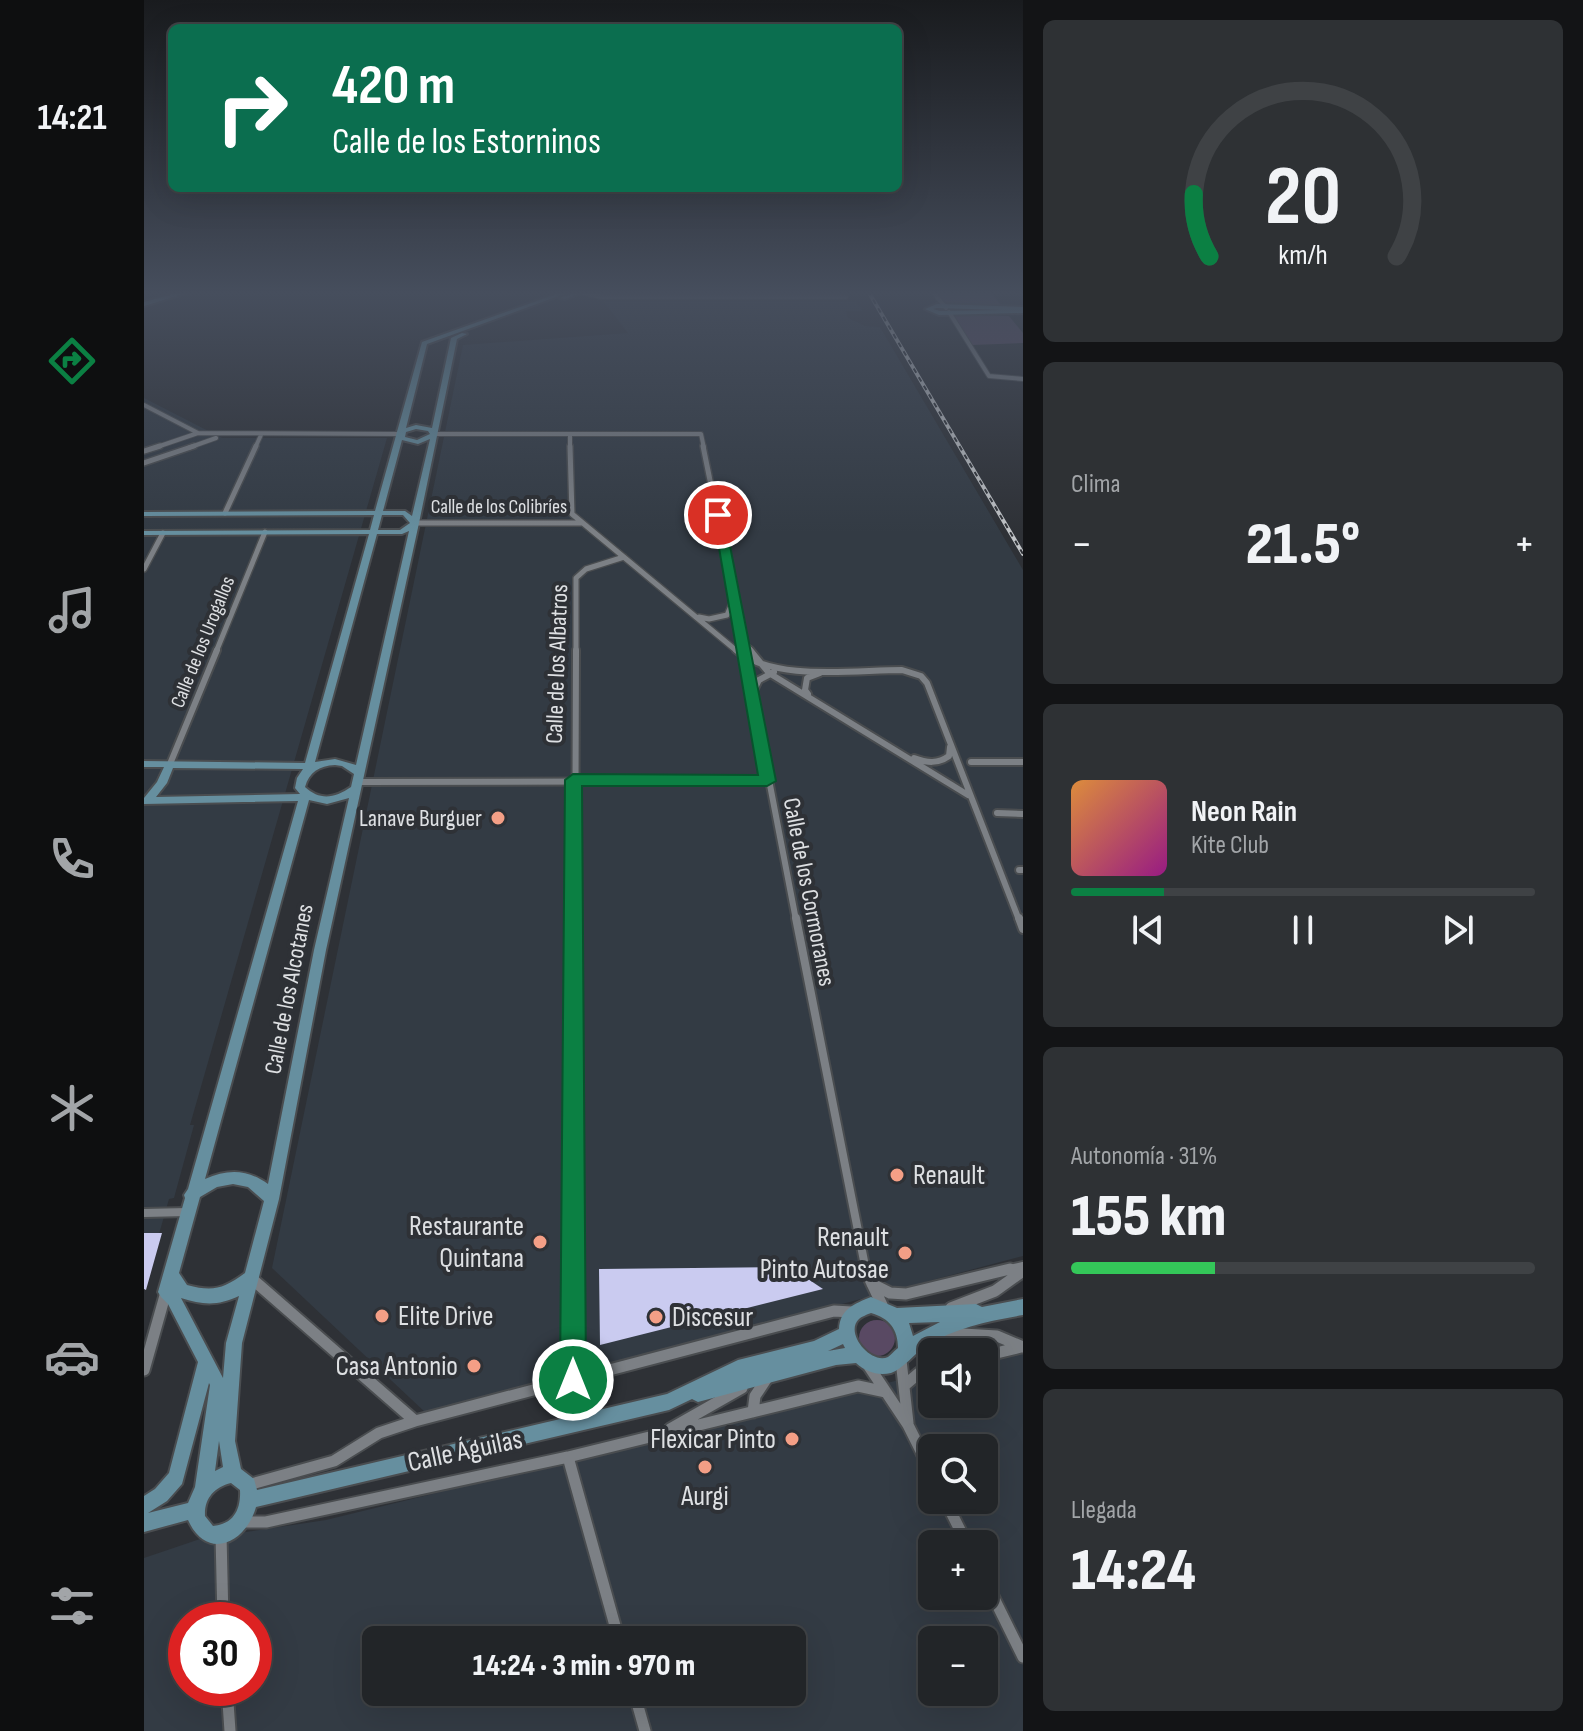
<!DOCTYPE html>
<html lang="es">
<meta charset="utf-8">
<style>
:root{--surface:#222528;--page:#2e3134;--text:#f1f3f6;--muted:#a2a5a8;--line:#3f4245;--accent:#0b8043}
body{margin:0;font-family:"Sofia Sans Condensed",sans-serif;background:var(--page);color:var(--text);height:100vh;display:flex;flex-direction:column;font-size:30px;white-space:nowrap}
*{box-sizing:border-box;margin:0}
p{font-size:26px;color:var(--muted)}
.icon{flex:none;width:44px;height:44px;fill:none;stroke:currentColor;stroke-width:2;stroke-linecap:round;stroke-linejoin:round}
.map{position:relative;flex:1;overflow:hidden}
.sheet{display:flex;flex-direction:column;gap:20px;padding:20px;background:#131416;width:560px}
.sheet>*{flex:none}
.guide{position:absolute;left:24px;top:24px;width:734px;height:168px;border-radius:12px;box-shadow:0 8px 32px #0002,0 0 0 2px var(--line);background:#0b6e4f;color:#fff;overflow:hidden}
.buttons{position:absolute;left:774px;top:1338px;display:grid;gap:16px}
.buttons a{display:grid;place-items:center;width:80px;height:80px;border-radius:12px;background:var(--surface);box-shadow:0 8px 32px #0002,0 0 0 2px var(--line);font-size:40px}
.speed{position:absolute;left:24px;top:1602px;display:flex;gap:16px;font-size:40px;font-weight:700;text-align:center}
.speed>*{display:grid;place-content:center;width:104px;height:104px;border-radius:50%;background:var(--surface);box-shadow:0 8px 32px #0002,0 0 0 2px var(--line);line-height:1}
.speed .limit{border:12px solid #d22;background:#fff;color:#111}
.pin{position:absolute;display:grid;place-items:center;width:68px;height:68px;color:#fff;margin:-34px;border:4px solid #fff;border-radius:50%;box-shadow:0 2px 8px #0007}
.me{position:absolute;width:88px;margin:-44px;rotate:0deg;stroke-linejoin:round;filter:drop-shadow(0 0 6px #0008)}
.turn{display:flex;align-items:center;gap:28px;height:168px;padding:0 32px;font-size:36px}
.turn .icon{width:104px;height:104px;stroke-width:2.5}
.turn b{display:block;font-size:56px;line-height:68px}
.big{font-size:60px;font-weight:800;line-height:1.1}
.sheet .card{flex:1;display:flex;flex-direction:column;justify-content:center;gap:12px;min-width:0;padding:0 28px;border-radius:12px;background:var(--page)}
.sheet .dial{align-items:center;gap:0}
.dial svg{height:208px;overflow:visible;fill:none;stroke:var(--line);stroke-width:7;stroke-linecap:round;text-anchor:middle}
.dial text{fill:var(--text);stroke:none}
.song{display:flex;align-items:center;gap:24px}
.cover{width:96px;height:96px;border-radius:12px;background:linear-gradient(135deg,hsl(30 70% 55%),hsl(310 70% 35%))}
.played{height:8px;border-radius:4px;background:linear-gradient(90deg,var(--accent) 20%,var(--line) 20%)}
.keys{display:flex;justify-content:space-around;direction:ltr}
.heat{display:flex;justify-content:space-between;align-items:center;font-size:44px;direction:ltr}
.charge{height:12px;border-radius:6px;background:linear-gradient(90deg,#34c759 31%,var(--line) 0)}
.trip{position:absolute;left:218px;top:1626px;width:444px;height:80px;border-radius:12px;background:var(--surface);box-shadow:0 8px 32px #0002,0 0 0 2px var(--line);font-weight:800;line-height:80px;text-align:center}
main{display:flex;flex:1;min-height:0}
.tabs{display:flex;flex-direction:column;width:144px;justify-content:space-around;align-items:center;background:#0e0f10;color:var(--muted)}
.tabs .icon{width:56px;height:56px}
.tabs .current{color:var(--accent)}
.tabs b{font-size:36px;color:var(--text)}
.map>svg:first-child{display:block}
.built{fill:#333b44;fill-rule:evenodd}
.green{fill:#594963}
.building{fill:#cacbf0}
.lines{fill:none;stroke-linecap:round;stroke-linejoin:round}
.street-far4-casing{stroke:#4a4d50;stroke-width:6}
.street-far3-casing{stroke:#4a4d50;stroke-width:8}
.street-far2-casing{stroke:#4a4d50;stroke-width:10}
.street-far1-casing{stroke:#4a4d50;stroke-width:12}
.street-casing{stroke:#4a4d50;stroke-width:15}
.secondary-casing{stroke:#4a4d50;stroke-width:4}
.street-far4{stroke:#7c8085;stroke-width:4}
.street-far3{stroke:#7c8085;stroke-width:5}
.street-far2{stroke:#7c8085;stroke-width:6}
.street-far1{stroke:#7c8085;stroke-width:8}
.street{stroke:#7c8085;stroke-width:11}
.secondary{fill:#668f9f;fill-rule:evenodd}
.rail-casing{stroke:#c1c4c7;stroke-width:4}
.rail{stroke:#2e3136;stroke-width:2;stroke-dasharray:5;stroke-linecap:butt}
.route{fill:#0b8043;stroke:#07532c;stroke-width:2}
.poi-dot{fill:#f49f86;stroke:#2e3136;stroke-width:3}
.labels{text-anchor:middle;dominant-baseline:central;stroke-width:8;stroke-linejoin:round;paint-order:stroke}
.far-street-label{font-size:20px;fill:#dee0e3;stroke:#2e3136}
.street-label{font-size:24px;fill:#dee0e3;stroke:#2e3136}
.poi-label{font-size:24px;fill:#dee0e3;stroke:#2e3136;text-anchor:end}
.near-poi-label{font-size:28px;fill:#dee0e3;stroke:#2e3136;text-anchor:end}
.near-street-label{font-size:28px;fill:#dee0e3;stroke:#2e3136}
</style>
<main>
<nav class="tabs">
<b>14:21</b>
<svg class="icon current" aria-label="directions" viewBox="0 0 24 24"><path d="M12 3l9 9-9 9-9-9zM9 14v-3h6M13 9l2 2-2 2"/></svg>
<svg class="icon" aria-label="music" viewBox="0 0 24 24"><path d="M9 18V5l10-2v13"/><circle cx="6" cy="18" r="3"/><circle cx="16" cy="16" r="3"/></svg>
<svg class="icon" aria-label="phone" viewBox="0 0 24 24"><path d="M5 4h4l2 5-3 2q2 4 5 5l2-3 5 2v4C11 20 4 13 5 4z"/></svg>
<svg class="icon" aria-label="climate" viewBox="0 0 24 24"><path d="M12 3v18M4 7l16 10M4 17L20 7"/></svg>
<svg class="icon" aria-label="car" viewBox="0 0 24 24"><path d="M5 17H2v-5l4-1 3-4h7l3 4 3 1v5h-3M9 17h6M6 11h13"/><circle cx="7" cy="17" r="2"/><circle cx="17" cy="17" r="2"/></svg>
<svg class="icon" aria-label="filters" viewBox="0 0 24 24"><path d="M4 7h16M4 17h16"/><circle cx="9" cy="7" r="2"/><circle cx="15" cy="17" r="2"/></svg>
</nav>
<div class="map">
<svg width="879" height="1731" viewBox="0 0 879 1731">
<rect width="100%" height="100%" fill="#2e3136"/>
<path class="built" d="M459 301 712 302 719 311H702L704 318 721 326 736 327 879 570V1256L283 1414 128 1268 319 345 484 333Z
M0 398 78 438H243L46 1125H50L30 1198 25 1199 0 1287Z
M879 1349V1731H0V1558L56 1539 182 1520 788 1372V1404H840V1359ZM788 1448H840V1500H788ZM788 1544H840V1596H788ZM42 1620H110V1688H42ZM232 1640H648V1692H232ZM788 1640H840V1692H788Z"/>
<path class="green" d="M792 291H846L857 305H801Z
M808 315 865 316 879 333V343L828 345Z
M715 1338a18 18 0 1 1 36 0a18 18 0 1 1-36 0Z"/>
<path class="building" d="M0 1233H18L2 1290 0 1289Z
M646 1267 679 1289 456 1345 455 1269Z"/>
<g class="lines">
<g class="street-far4-casing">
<path id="street-far4" d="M788 291 802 308
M436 292 457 297H702
M805 312 845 376 879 379
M0 405 54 433
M290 434H557L560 448
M426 434V448
M10 448 54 433 256 434
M44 448 72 438
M111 448 117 435"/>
</g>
<g class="street-far3-casing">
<path id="street-far3" d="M426 446 428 514 594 652
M559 446 601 652
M0 451 16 446
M0 463 50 446
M81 513 112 446
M271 523H437
M0 569 19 533
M555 617 565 619 583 615 590 599
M601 644 608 652
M72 652 121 532
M432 652V578L442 569 480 557"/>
</g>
<g class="street-far2-casing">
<path id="street-far2" d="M592 650C630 682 709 670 758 670L777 676 783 683 875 920
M600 650 652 920
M606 650 625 673 824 795
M609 692 615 680 630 672
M664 694 661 690 663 678 676 673
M770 758C783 763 794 764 805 756L806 747
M827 762H879
M26 764 73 650
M216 782 623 781
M853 813 879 814
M875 870H879
M431 920 432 650"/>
</g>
<g class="street-far1-casing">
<path id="street-far1" d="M652 918 722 1271
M875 918 879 929
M0 1213 43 1212
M429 1271 431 918
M857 1271 879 1266"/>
</g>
<g class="street-casing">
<path id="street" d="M721 1269 739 1307
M107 1278 271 1421
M728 1284 746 1293 762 1294 866 1269
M807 1308 851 1291 879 1271
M802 1333 853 1336 879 1347
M840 1356 877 1347
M757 1360 764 1423
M724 1365 764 1425 788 1473
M0 1370 22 1292
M429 1380V1269
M761 1385 775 1373 788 1370
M609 1412 611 1396 623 1378
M526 1429 598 1388
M424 1457 475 1640
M104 1485 190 1461 235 1433 271 1421 690 1311 707 1312
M801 1500 823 1544
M99 1522H122L424 1457 714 1386 742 1392
M77 1535 79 1620
M840 1578 879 1657
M83 1688 86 1731
M490 1692 501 1731"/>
</g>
<g class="secondary-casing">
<path id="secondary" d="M41 291H49L0 306V302Z
M421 291H428L283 344 262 428 272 425 288 428 307 338 318 333 323 334 313 339 275 523 182 950 135 1199 98 1343 91 1441 97 1469 110 1479 113 1490 523 1394 594 1360 670 1341 695 1329C696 1309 710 1304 727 1297L753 1308 832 1304 838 1307 879 1299V1315C845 1321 812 1327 782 1346 771 1353 759 1369 747 1373 734 1376 722 1372 712 1363L692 1365 554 1402 548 1399 525 1410 112 1507C102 1543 63 1562 44 1520L0 1532V1496L11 1489 25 1473 54 1362 24 1304 17 1297 14 1292 41 1198 40 1195 44 1189 154 801 0 804V798L13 782 20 767H0V761L161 763 225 534 0 535V531L226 530 230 515 0 516V512L231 511 278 342ZM272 429 284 431 286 434 273 440 261 437 262 432ZM286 439 268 516 261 511H239L258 440 274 444ZM238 515H259L266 523 256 530H234ZM265 531 212 765 191 759 171 762 233 534H258ZM191 765 198 766 210 774 207 787C191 798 176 801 161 787 165 772 175 766 191 765ZM29 768 159 769 153 778 151 788 156 794 12 797 23 783ZM205 798 170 950 124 1184C103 1169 84 1169 61 1179L165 800 183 804ZM89 1184 104 1187 120 1201 101 1273C79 1289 69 1292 43 1285L35 1273 56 1197 73 1187ZM95 1296 82 1343 79 1378 37 1298C59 1305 74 1306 95 1296ZM727 1313C745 1318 754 1329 754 1348 752 1349 746 1356 744 1357 727 1365 700 1333 715 1319 717 1317 724 1314 727 1313ZM796 1322 769 1336 765 1323ZM699 1344 701 1348 684 1351ZM65 1383 66 1385 51 1487 44 1503 4 1513 23 1501 38 1484ZM75 1441 79 1467 71 1471ZM87 1483 96 1490C97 1509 90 1524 69 1526L61 1516C60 1499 70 1487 87 1483Z
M435 291H442L421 299 416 298Z
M793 304 879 307V313L795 315 781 309ZM793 308 859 310 796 311 789 309Z"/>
</g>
<use href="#street-far4" class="street-far4"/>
<use href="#street-far3" class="street-far3"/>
<use href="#street-far2" class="street-far2"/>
<use href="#street-far1" class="street-far1"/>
<use href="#street" class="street"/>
<use href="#secondary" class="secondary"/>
<g class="rail-casing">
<path id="rail" d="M724 291 879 554"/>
</g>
<use href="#rail" class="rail"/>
</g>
<linearGradient id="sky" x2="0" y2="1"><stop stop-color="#191b1e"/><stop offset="0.55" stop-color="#464e5d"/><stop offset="1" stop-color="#464e5d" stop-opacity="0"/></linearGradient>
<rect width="879" height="533" fill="url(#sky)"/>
<path class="route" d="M569 513 580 515 632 781 623 786H438L442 1380 439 1390 429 1394 419 1390 416 1380 421 780 429 774 614 775Z"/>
<g class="poi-dot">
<circle cx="354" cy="818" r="8"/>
<circle cx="753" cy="1175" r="8"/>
<circle cx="396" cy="1242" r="8"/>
<circle cx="761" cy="1253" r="8"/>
<circle cx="238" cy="1316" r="8"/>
<circle cx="512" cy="1317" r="8"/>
<circle cx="330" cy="1366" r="8"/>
<circle cx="648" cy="1439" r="8"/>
<circle cx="561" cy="1467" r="8"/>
</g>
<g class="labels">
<g class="far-street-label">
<text x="355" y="507">Calle de los Colibríes</text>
<text transform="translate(59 642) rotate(-68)">Calle de los Urogallos</text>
</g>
<g class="street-label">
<text transform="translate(413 664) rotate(-88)">Calle de los Albatros</text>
<text transform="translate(665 892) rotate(79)">Calle de los Cormoranes</text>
<text transform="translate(145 989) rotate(-79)">Calle de los Alcotanes</text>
</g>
<g class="poi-label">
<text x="338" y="818">Lanave Burguer</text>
</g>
<g class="near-poi-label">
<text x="769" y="1175" text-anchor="start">Renault</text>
<text x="380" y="1226">Restaurante<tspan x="380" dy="32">Quintana</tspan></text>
<text x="745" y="1237">Renault<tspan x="745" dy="32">Pinto Autosae</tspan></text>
<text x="254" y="1316" text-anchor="start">Elite Drive</text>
<text x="528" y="1317" text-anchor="start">Discesur</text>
<text x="314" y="1366">Casa Antonio</text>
<text x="632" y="1439">Flexicar Pinto</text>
<text x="561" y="1496" text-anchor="middle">Aurgi</text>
</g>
<g class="near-street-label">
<text transform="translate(321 1451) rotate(-12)">Calle Águilas</text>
</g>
</g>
</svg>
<div class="buttons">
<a><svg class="icon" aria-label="sound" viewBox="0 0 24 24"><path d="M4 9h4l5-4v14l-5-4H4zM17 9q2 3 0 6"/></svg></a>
<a><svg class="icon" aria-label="search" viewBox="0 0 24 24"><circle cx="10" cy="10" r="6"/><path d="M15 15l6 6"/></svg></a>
<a>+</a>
<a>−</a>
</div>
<div class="speed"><div class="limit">30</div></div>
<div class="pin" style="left:574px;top:515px;background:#d93025"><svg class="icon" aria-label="arrive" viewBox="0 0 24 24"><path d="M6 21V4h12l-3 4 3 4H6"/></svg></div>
<svg class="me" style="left:429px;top:1380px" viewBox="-20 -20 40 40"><circle r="17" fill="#0b8043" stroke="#fff" stroke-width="3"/><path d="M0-11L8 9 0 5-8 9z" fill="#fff"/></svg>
<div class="trip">14:24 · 3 min · 970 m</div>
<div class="guide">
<div class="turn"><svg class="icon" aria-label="right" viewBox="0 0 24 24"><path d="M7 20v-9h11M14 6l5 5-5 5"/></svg><div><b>420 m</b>Calle de los Estorninos</div></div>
</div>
</div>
<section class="sheet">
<div class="card dial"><svg viewBox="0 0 100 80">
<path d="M14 69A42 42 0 1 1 86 69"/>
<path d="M14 69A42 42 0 0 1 8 45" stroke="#0b8043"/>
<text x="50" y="56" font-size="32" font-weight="700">20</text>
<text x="50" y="72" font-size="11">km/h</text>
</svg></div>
<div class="card"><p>Clima</p>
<div class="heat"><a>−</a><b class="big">21.5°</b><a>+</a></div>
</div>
<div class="card">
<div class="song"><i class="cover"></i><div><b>Neon Rain</b><p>Kite Club</p></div></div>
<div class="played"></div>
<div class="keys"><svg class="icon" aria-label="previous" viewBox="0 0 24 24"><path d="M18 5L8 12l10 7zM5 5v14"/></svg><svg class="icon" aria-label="pause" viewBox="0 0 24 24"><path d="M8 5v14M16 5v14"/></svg><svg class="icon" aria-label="next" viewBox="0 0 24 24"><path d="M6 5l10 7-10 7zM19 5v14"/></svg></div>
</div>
<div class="card"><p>Autonomía · 31%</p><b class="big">155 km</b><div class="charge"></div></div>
<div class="card"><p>Llegada</p><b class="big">14:24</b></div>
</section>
</main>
